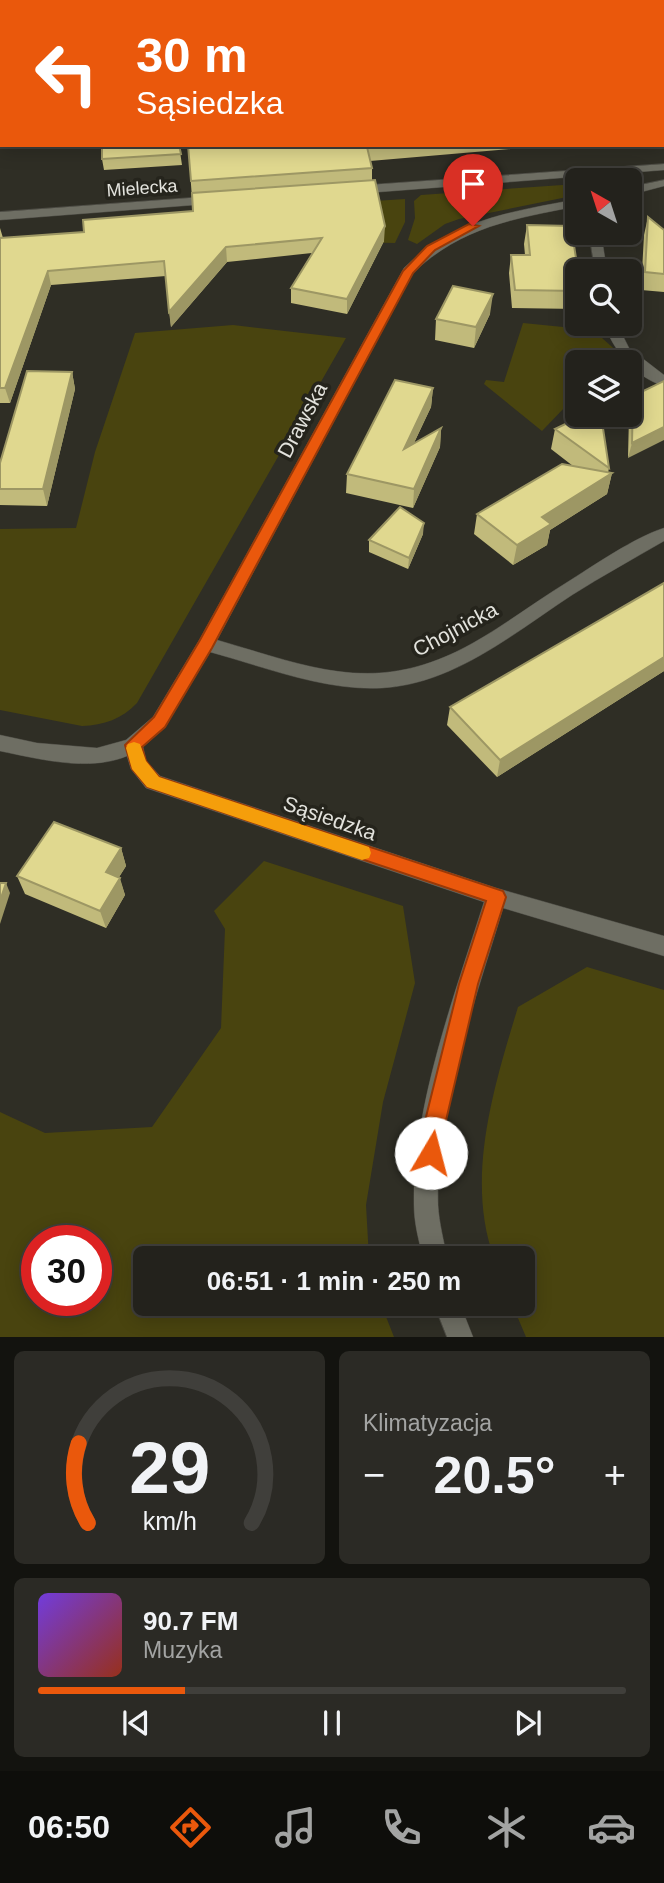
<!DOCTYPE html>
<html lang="pl">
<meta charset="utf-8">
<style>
:root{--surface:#23221c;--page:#2b2a25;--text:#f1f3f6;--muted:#a3a4a3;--line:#403f3b;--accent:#ea580c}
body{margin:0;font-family:Helvetica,sans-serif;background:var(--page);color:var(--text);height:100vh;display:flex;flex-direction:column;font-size:26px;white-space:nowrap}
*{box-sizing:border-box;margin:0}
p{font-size:23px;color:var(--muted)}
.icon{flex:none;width:38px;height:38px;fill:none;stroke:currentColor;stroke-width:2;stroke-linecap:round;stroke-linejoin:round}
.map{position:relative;height:1337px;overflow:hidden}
.sheet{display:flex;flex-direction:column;gap:14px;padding:14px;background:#13130f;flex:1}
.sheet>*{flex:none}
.banner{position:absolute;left:0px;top:0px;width:665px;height:147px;box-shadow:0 4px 18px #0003,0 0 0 2px var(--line);background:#ea580c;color:#fff;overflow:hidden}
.needle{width:46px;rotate:321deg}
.controls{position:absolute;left:565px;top:168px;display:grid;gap:14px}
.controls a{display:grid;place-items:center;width:77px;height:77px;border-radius:10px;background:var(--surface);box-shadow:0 4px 18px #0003,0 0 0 2px var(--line);font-size:35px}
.speed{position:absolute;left:21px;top:1225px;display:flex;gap:14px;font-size:35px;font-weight:700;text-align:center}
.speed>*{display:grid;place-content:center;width:91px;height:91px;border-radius:50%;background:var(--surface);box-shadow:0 4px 18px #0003,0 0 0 2px var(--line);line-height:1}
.speed .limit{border:10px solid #d22;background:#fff;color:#111}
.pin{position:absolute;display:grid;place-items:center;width:60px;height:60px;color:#fff;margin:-72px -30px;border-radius:50% 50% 50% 0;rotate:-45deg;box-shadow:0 0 7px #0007}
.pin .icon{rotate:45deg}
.me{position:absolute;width:77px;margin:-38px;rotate:8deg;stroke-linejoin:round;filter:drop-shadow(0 0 5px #0008)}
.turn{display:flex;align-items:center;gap:24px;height:147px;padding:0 21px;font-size:32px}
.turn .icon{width:91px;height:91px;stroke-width:2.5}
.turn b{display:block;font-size:49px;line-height:60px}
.big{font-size:52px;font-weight:700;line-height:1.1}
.sheet .widget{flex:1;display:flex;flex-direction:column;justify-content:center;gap:10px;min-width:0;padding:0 24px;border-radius:10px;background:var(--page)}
.sheet .dial{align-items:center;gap:0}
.dial svg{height:182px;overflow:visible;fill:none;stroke:var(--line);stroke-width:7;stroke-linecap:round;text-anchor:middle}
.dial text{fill:var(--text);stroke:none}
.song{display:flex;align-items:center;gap:21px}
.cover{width:84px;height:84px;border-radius:10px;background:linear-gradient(135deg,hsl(260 70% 55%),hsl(10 70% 35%))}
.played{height:7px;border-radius:4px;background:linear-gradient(90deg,var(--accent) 25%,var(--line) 25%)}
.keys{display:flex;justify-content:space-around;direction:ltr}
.heat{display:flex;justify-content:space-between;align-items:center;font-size:38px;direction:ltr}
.sheet .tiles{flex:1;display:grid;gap:14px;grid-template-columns:1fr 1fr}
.widget:last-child{grid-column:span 2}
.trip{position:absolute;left:133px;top:1246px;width:402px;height:70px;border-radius:10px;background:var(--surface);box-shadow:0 4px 18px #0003,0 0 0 2px var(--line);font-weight:700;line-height:70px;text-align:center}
.tab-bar{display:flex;height:112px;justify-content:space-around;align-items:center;background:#0e0e0b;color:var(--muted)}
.tab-bar .icon{width:49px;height:49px}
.tab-bar .active{color:var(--accent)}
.tab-bar b{font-size:32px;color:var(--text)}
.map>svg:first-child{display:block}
.green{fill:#49440f;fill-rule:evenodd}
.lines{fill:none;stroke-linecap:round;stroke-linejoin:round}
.minor-casing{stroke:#4c4b44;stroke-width:1}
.minor{fill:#6e6e63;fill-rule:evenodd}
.wall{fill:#c1ba7b}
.shaded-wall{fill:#9d9764}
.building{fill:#e0d88f;stroke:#9d9764;stroke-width:2}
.route{fill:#ea580c;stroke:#983908;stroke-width:2}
.slow{fill:#f59e0b}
.labels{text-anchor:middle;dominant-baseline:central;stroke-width:7;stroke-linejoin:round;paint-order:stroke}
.far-street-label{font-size:18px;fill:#e3e3dd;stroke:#25241c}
.street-label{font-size:21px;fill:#e3e3dd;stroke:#25241c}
</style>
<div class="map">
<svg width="664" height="1337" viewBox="0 0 664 1337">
<rect width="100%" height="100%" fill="#2f2e25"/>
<path class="green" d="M0 0H646L648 2H2L0 133Z
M577 184V195L459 219 445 224 417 244 408 240 415 218 414 201 421 195Z
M405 199V222L395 243 344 242 329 204Z
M523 323 593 330 629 362H578L577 402 566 406 542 431 484 384 486 380 504 382Z
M233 325 346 338 137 703C122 719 104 725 82 726L0 710V529L76 528 95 452 135 333Z
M264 861 403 906 415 983 383 1102 366 1205 369 1258H145V1304H381L394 1337H0V1112L45 1133 152 1127 221 1028 225 929 214 911ZM37 1241H96V1300H37Z
M587 967 664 990V1337H526L512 1304H523V1258H494C465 1178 494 1086 518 1007Z"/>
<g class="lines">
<g class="minor-casing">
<path id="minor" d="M664 164V170L353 194 347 190 353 186Z
M664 180V186L630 195V187Z
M216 196 222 200 220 203 0 220V212Z
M578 199V206C514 219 462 226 413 273L217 640C314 668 377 697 473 643 505 625 535 602 566 583 593 566 635 537 664 528V541C633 559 602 576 572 595 514 633 454 684 382 688 324 691 265 667 210 652L165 727 143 747 146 761 160 776 496 888 664 936V956L503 908C476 999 435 1110 438 1205 439 1223 444 1241 447 1258H423C419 1241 414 1223 414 1205 412 1108 455 994 484 902L146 788 131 769 127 756C89 772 39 759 0 751V735L37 743 97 748 126 740 153 717 200 639 404 268C454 219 511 212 578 199Z
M589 233H601L607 271H595Z
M605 324H617L629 348 664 375V386C638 379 611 349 605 324Z
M434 1304H460L473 1337H447Z"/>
</g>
<use href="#minor" class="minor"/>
</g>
<path class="wall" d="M321 0H664V141L663 2H322Z
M179 145 182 165 104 170 102 159Z
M188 145H558L370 161 372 168V180L384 241 347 314 291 303V288L312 253 227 262 171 327 166 276 51 285 10 403H0V228L3 238 84 232 193 211Z
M648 217 664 230V292L641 290 644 235Z
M527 225 578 271V309L512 308 509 273 511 255H525L524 244Z
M490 314 474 348 435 340 436 319Z
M72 372 75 389 47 506 0 505V463Z
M664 381 628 458 629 415H630V408L633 396Z
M433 388 431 407 414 443 441 428 440 447 413 508 346 493 347 474Z
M555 429 609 468 608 473H612L607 494 550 530 547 545 513 565 474 534 477 514 573 466 551 449Z
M423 534 408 569 369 552V540Z
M664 583V671L497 777 447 725 450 707Z
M121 848 126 866 119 877 125 895 106 928 25 894 17 876Z"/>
<path class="shaded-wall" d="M385 226 384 241 347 314V299Z
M226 247 227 262 171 327 169 312Z
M48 271 51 285 10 403 5 388Z
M493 294 490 314 474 348 476 327Z
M72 372 75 389 47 506 43 489Z
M433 388 431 407 402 468 404 449Z
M664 427V440L628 458 632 443Z
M441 428 440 447 413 508 414 489Z
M612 473 607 494 550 530 547 545 513 565 517 545 542 517Z
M424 523 423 534 408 569 409 558Z
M664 657V671L497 777 500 760Z
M121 848 126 866 111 890 106 872Z
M120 878 125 895 106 928 100 911Z
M6 883 10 893 0 924V901Z"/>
<path class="building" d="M326 0H659L660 2H327Z
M663 6 664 7 663 128Z
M102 145H179L181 154 102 159Z
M188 145H388L367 147 372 168 191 181Z
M375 180 385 226 347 299 291 288 322 238 226 247 169 312 164 261 48 271 5 388H0V238L84 232 83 220 193 211 192 193Z
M648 217 664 230V274L645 272Z
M527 225 571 226 578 271V291L515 290 511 255H530Z
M453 286 493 294 476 327 436 319Z
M27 371 72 372 43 489H0V463Z
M395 380 433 388 404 449 441 428 414 489 347 474Z
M664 381V427L632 443 633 396Z
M584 415H601L609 468 555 429Z
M562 464 612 473 542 517 551 524 517 545 477 514Z
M400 507 424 523 409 558 369 540Z
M664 583V657L500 760 450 707Z
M54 822 121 848 106 872 120 878 100 911 17 876Z
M0 883H6L0 901Z"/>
<path class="route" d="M469 224 479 226 435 250 413 273 212 648 165 727 142 747 146 761 159 777 503 891 506 897 478 984 444 1129 439 1161 431 1164 423 1161 420 1153 423 1129 459 984 486 901 147 787 132 769 125 745 154 717 200 640 403 271 427 246Z"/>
<path class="slow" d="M134 742 140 744 146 761 159 777 369 847 371 853 369 858 362 860 147 787 132 769 126 748 128 744Z"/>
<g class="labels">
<g class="far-street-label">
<text transform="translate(142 188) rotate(-4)">Mielecka</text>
</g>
<g class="street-label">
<text transform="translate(302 420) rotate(-62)">Drawska</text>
<text transform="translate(455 629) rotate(-28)">Chojnicka</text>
<text transform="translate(330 818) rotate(19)">Sąsiedzka</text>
</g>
</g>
</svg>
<div class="controls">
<a><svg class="needle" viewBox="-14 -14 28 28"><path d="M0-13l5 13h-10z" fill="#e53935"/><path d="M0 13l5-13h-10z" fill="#a3a4a3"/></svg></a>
<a><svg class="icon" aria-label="search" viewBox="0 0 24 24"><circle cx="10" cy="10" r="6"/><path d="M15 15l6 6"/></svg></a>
<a><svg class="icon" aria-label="layers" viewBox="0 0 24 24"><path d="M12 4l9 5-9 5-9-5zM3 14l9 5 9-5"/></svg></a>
</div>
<div class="speed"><div class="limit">30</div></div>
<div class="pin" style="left:473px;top:226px;background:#d93025"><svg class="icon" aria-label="arrive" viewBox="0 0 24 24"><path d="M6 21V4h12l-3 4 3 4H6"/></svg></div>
<svg class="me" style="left:431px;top:1153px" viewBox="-20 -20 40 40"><circle r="19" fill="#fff"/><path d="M0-13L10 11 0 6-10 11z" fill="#ea580c"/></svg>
<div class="trip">06:51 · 1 min · 250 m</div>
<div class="banner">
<div class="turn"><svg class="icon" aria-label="left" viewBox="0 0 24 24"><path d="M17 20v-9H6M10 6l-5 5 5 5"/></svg><div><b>30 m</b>Sąsiedzka</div></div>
</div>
</div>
<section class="sheet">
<div class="tiles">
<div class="widget dial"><svg viewBox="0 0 100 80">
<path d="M14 69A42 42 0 1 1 86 69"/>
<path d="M14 69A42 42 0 0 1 10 34" stroke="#ea580c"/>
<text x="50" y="56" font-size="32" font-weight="700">29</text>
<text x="50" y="72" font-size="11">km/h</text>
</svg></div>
<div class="widget"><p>Klimatyzacja</p>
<div class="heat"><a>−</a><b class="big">20.5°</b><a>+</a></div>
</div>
<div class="widget">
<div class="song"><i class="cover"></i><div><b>90.7 FM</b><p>Muzyka</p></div></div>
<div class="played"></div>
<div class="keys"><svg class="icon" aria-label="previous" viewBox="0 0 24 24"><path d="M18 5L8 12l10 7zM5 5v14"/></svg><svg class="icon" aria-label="pause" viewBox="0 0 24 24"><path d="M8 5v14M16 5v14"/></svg><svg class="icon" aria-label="next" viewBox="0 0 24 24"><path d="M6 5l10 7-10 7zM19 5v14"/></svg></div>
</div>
</div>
</section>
<nav class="tab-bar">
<b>06:50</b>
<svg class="icon active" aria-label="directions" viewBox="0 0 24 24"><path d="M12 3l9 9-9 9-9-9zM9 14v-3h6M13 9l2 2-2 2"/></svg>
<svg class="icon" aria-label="music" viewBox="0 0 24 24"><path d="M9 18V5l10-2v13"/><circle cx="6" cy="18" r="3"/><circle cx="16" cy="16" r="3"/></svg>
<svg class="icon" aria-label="phone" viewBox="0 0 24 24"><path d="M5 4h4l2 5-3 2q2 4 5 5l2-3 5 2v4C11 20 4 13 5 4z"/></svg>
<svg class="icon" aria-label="climate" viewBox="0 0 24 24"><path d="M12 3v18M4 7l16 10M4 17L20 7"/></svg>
<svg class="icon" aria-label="car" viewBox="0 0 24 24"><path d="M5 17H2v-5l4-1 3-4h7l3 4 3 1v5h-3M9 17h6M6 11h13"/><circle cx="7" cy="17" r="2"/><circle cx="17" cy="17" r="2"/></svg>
</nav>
